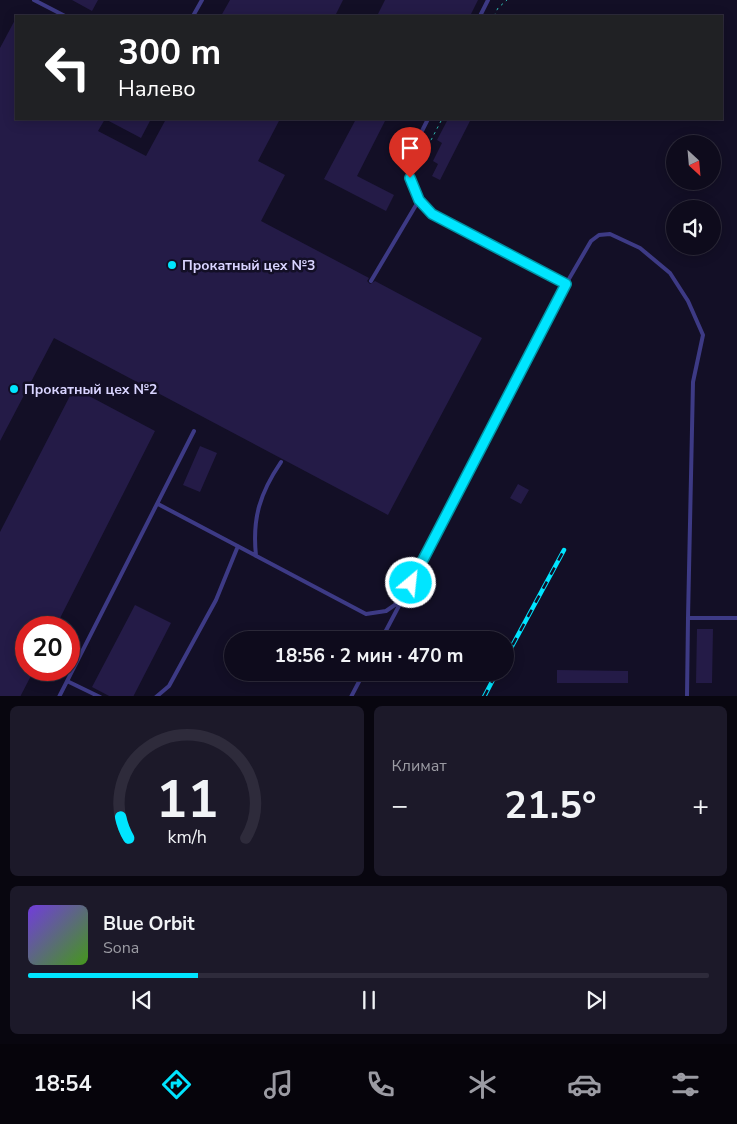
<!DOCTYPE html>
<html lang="ru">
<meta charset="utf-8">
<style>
:root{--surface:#0e0b1c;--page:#1c1929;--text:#f1f3f6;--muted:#9b9ba3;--line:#2e2b3b;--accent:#00e5ff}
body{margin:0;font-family:"Nunito Sans",sans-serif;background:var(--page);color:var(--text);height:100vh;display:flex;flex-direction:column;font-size:19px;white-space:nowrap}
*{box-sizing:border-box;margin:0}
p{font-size:16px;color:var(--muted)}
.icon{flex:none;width:28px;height:28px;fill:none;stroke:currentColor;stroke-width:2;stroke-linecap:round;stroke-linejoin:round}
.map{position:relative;height:696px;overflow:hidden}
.panel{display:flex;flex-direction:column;gap:10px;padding:10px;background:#08060f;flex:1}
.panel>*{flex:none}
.guide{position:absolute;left:15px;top:15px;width:708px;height:105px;border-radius:0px;box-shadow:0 2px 12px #0003,0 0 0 1px var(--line);background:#202124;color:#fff;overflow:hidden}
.needle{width:32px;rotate:154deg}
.tools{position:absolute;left:666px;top:135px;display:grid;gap:10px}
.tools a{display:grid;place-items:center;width:55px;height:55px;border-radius:50%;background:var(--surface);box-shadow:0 2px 12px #0003,0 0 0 1px var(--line);font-size:25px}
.speed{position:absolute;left:15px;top:616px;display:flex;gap:10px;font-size:25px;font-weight:700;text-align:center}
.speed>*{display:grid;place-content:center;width:65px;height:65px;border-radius:50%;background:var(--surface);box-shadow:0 2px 12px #0003,0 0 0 1px var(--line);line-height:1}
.speed .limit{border:8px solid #d22;background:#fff;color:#111}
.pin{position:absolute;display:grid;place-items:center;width:42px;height:42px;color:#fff;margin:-51px -21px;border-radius:50% 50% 50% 0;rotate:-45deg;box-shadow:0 0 5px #0007}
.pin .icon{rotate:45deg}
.me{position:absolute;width:55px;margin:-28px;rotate:28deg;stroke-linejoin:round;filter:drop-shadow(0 0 4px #0008)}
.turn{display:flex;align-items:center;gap:18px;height:105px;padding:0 20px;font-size:22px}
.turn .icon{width:65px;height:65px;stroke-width:2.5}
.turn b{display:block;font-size:35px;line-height:42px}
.big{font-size:38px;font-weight:700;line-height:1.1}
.panel .card{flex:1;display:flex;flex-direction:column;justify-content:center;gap:8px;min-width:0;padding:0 18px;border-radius:8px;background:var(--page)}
.panel .dial{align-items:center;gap:0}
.dial svg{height:130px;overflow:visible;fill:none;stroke:var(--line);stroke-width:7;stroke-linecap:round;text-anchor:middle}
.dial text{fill:var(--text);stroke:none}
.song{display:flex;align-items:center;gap:15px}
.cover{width:60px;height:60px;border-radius:8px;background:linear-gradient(135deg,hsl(260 70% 55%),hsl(100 70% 35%))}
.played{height:5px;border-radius:2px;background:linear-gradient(90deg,var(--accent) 25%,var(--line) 25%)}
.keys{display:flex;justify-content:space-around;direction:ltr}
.heat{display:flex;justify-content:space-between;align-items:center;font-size:28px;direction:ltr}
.panel .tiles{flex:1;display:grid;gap:10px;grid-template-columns:1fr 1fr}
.card:last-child{grid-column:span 2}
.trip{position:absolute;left:224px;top:631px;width:290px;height:50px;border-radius:25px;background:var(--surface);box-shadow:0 2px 12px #0003,0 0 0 1px var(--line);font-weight:700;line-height:50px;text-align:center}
.tab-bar{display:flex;height:80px;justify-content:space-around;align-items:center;background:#06040b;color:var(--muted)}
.tab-bar .icon{width:35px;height:35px}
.tab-bar .on{color:var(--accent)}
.tab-bar b{font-size:22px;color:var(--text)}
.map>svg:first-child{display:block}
.building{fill:#241b47}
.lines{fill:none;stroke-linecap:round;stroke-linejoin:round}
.path{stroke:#2fb8b0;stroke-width:1;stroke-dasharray:2.5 4;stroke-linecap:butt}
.lane{stroke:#3d3a85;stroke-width:4}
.rail-casing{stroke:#00e5ff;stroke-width:4.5}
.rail{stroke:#130f26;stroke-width:2.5;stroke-dasharray:8;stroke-linecap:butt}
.route-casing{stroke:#0095a6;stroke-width:12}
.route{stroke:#00e5ff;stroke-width:9}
.poi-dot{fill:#00e5ff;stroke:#130f26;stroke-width:2}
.labels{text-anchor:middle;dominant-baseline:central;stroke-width:5;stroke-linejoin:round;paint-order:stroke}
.poi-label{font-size:14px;font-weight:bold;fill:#d9d4ff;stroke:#130f26;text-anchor:start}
</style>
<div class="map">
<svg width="737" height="697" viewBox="0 0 737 697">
<rect width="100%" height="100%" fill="#130f26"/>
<path class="building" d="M72 0H98L92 11Z
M230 0H343L335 16H221Z
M385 0H478L470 16H377Z
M16 18V119H151L141 138 105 119 98 131 146 156 166 119H280L258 161 285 175 261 221 369 278 367 281 370 284 375 281 482 338 388 515 54 338 0 441V48Z
M356 119H386L357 176 394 195 386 211 324 179Z
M448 119H471L440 180 432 176 438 164 433 161 442 143 437 140Z
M74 388 155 431 55 628H26V670H34L20 697H0V532Z
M200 446 217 453 200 492 183 485Z
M518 484 529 490 521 504 510 498Z
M135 605 171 623 133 697H111L92 687Z
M697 629H713L712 683H696Z
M557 670 628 671V683H557Z"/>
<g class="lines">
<path class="path" d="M494 16 498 8 507 0
M416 169 442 119"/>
<path class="lane" d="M34 0 65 16
M193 16 202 0
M480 16 488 0
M428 119C407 160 399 177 432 214L566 284
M371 281 419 200
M158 504 366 614 386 611 402 600 566 284 591 241 599 235 610 234 640 248 670 273 688 301 703 335 693 382 688 618H737
M256 556C252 518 260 493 281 462
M381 640 401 602
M67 681 100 697
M59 697 194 431
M156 697 169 686 216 600 238 546
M351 697 364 672
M687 697 688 618"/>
<g class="rail-casing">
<path id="rail" d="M505 659 564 550
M484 697 497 672"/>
</g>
<use href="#rail" class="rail"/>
</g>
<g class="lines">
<g class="route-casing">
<path id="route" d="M410 178 419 200 432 214 566 284 411 583"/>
</g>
<use href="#route" class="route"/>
</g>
<g class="poi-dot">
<circle cx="172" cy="265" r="5"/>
<circle cx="14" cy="389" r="5"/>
</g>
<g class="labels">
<g class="poi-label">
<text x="182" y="265">Прокатный цех №3</text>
<text x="24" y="389">Прокатный цех №2</text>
</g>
</g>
</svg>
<div class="tools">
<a><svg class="needle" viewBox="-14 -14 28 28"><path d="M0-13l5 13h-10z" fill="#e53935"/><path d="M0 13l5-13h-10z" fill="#9b9ba3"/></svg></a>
<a><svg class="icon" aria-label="sound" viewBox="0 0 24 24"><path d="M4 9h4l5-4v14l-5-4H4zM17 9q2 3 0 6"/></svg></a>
</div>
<div class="speed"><div class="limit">20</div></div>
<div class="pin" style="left:410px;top:178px;background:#d93025"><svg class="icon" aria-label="arrive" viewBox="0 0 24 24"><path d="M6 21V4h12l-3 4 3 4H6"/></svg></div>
<svg class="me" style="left:411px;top:583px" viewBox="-20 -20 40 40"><circle r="17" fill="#00e5ff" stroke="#fff" stroke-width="3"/><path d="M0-11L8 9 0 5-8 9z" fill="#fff"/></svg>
<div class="trip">18:56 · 2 мин · 470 m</div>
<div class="guide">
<div class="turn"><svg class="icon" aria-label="left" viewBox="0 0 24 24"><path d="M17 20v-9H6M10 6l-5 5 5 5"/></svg><div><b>300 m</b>Налево</div></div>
</div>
</div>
<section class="panel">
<div class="tiles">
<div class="card dial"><svg viewBox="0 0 100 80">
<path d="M14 69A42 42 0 1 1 86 69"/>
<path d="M14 69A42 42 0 0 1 9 56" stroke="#00e5ff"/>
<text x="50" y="56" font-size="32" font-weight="700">11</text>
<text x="50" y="72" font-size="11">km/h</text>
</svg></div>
<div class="card"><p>Климат</p>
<div class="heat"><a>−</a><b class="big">21.5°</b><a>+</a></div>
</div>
<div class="card">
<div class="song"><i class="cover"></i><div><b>Blue Orbit</b><p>Sona</p></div></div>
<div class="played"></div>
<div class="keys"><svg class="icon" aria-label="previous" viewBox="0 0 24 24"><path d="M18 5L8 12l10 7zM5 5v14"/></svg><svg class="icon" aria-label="pause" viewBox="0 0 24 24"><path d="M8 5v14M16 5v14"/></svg><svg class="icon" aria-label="next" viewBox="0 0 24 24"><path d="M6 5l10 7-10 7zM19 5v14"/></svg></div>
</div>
</div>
</section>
<nav class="tab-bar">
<b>18:54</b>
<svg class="icon on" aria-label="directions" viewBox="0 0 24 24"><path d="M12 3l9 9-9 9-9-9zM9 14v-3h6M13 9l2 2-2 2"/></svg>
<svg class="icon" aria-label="music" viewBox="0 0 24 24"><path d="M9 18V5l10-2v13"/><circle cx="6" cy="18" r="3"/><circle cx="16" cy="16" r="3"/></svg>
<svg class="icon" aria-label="phone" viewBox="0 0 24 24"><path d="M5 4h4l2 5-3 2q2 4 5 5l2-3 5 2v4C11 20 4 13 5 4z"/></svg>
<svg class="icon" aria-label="climate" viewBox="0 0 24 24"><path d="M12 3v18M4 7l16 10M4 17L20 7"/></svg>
<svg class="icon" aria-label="car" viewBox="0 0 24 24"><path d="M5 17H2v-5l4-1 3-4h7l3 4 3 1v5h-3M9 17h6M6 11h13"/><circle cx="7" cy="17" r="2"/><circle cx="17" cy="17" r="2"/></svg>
<svg class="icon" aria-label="filters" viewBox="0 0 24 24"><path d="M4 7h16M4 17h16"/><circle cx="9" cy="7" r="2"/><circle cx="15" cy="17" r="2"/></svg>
</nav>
